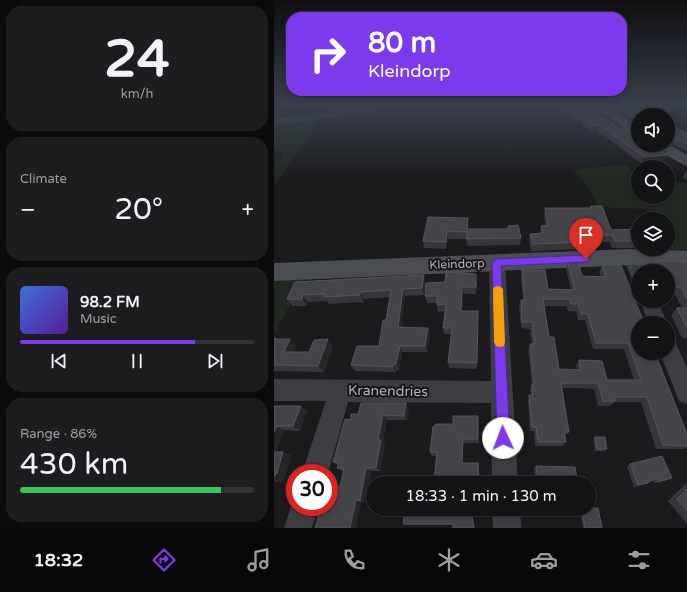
<!DOCTYPE html>
<meta charset="utf-8">
<style>
:root{--surface:#141416;--page:#1d1d1f;--text:#f1f3f6;--muted:#9d9ea1;--line:#333335;--accent:#7c3aed}
body{margin:0;font-family:"Varela Round",sans-serif;background:var(--page);color:var(--text);height:100vh;display:flex;flex-direction:column;font-size:15px;white-space:nowrap}
*{box-sizing:border-box;margin:0}
p{font-size:13px;color:var(--muted)}
.icon{flex:none;width:22px;height:22px;fill:none;stroke:currentColor;stroke-width:2;stroke-linecap:round;stroke-linejoin:round}
.map{position:relative;flex:1;overflow:hidden}
.panel{display:flex;flex-direction:column;gap:6px;padding:6px;background:#0b0b0c;width:274px}
.panel>*{flex:none}
.top-card{position:absolute;left:12px;top:12px;width:341px;height:84px;border-radius:16px;box-shadow:0 2px 6px #0003,0 0 0 1px var(--line);background:#7c3aed;color:#fff;overflow:hidden}
.controls{position:absolute;left:357px;top:108px;display:grid;gap:8px}
.controls a{display:grid;place-items:center;width:44px;height:44px;border-radius:50%;background:var(--surface);box-shadow:0 2px 6px #0003,0 0 0 1px var(--line);font-size:20px}
.speed{position:absolute;left:12px;top:464px;display:flex;gap:8px;font-size:20px;font-weight:700;text-align:center}
.speed>*{display:grid;place-content:center;width:52px;height:52px;border-radius:50%;background:var(--surface);box-shadow:0 2px 6px #0003,0 0 0 1px var(--line);line-height:1}
.speed .limit{border:6px solid #d22;background:#fff;color:#111}
.pin{position:absolute;display:grid;place-items:center;width:34px;height:34px;color:#fff;margin:-41px -17px;border-radius:50% 50% 50% 0;rotate:-45deg;box-shadow:0 0 4px #0007}
.pin .icon{rotate:45deg}
.me{position:absolute;width:44px;margin:-22px;rotate:358deg;stroke-linejoin:round;filter:drop-shadow(0 0 3px #0008)}
.turn{display:flex;align-items:center;gap:14px;height:84px;padding:0 16px;font-size:18px}
.turn .icon{width:52px;height:52px;stroke-width:2.5}
.turn b{display:block;font-size:28px;line-height:34px}
.big{font-size:30px;font-weight:600;line-height:1.1}
.panel .widget{flex:1;display:flex;flex-direction:column;justify-content:center;gap:6px;min-width:0;padding:0 14px;border-radius:16px;background:var(--page)}
.panel .dial{align-items:center;gap:0}
.dial b{font-size:52px;line-height:1}
.song{display:flex;align-items:center;gap:12px}
.cover{width:48px;height:48px;border-radius:6px;background:linear-gradient(135deg,hsl(220 70% 55%),hsl(270 70% 35%))}
.played{height:4px;border-radius:2px;background:linear-gradient(90deg,var(--accent) 75%,var(--line) 75%)}
.keys{display:flex;justify-content:space-around;direction:ltr}
.heat{display:flex;justify-content:space-between;align-items:center;font-size:22px;direction:ltr}
.charge{height:6px;border-radius:3px;background:linear-gradient(90deg,#34c759 86%,var(--line) 0)}
.trip{position:absolute;left:92px;top:476px;width:230px;height:40px;border-radius:20px;background:var(--surface);box-shadow:0 2px 6px #0003,0 0 0 1px var(--line);font-weight:600;line-height:40px;text-align:center}
.tabs{display:flex;height:64px;justify-content:space-around;align-items:center;background:#080809;color:var(--muted)}
.tabs .icon{width:28px;height:28px}
.tabs .active{color:var(--accent)}
.tabs b{font-size:18px;color:var(--text)}
main{display:flex;flex:1;min-height:0}
.map>svg:first-child{display:block}
.green{fill:#212821}
.lines{fill:none;stroke-linecap:round;stroke-linejoin:round}
.street{fill:#3c3e41;fill-rule:evenodd}
.secondary{fill:#4a4d51;fill-rule:evenodd}
.wall{fill:#37373b;fill-rule:evenodd}
.shaded-wall{fill:#262629}
.building{fill:#444548;stroke:#55565a;fill-rule:evenodd}
.route{fill:#7c3aed;stroke:#51269a}
.slow{fill:#f59e0b}
.labels{text-anchor:middle;dominant-baseline:central;stroke-width:4;stroke-linejoin:round;paint-order:stroke}
.street-label{font-size:12px;fill:#afb4bb;stroke:#161618}
.near-street-label{font-size:14px;fill:#afb4bb;stroke:#161618}
</style>
<main>
<section class="panel">
<div class="widget dial"><b>24</b><p>km/h</p></div>
<div class="widget"><p>Climate</p>
<div class="heat"><a>−</a><b class="big">20°</b><a>+</a></div>
</div>
<div class="widget">
<div class="song"><i class="cover"></i><div><b>98.2 FM</b><p>Music</p></div></div>
<div class="played"></div>
<div class="keys"><svg class="icon" aria-label="previous" viewBox="0 0 24 24"><path d="M18 5L8 12l10 7zM5 5v14"/></svg><svg class="icon" aria-label="pause" viewBox="0 0 24 24"><path d="M8 5v14M16 5v14"/></svg><svg class="icon" aria-label="next" viewBox="0 0 24 24"><path d="M6 5l10 7-10 7zM19 5v14"/></svg></div>
</div>
<div class="widget"><p>Range · 86%</p><b class="big">430 km</b><div class="charge"></div></div>
</section>
<div class="map">
<svg width="413" height="528" viewBox="0 0 413 528">
<rect width="100%" height="100%" fill="#1b1b1d"/>
<path class="green" d="M47 118 0 187V161L8 156V153L0 151V123Z
M354 165 361 179H364V197H394V181L413 183V253H389L387 249H394V219H376L372 209 324 207 316 190 299 169Z
M31 276 0 335V277Z"/>
<g class="lines">
<path class="street" d="M93 105H110L106 108 56 118 0 125V119L56 112Z
M357 251 363 253 371 271H364V281L358 279 349 257 351 253Z
M223 256 229 258 231 262 244 483H218L217 403 74 402 54 473H28L52 401H0V379L217 381 215 262 217 258Z
M366 301H384L393 323H375Z
M394 338 401 341 413 368V404L405 401 386 353H394Z
M20 497 21 507H44L38 528H10Z
M218 509H246L247 528H219Z"/>
<path class="secondary" d="M317 105H331L364 126V136L359 135Z
M394 144 413 155V166L408 164 380 148 378 145Z
M357 249 413 251V267L357 265 0 281V263Z"/>
</g>
<path class="wall" d="M285 105H311L364 145 393 150 391 153 390 160 367 163 323 130 316 131 307 124H304L293 115V112Z
M336 105H367L364 115V122Z
M394 123 413 133V151L394 143Z
M413 170V181L409 177Z
M317 206 337 230 364 229V248H338L335 242H309L307 249 257 251 255 241 256 234 266 233 267 226 271 225 270 215 271 208H316Z
M154 217 194 225V229H233L234 226 247 238 246 245 193 246 192 239H174L172 249 150 248 149 241Z
M385 261 413 262V338H408L397 315 403 308H408L401 294H394V271H381L380 269Z
M294 263 308 276 327 277 325 272 328 265 413 434V448L410 449H382L367 402H341L336 406H324L320 389 300 388H288L295 432 291 436 292 442 289 446H261L260 431H256L254 400 255 395H257L256 389 258 385 254 350 256 344H258L256 329 247 328 245 306 247 300H249L247 277 248 270 274 289H297L292 269ZM270 306H293L294 311H302L304 320H311L319 349H350L360 380H333L305 360 302 366 303 370 285 369 275 337Z
M203 281 202 294H189L188 311H204L203 369 175 368 174 362 177 334H170L169 328 171 311 164 312 163 303H153L151 296Z
M21 282H151L150 295 131 296 127 327 156 334 153 352H128L125 370H122V372L81 371 77 365 105 346 112 320 116 297 90 299 89 302 55 304 53 301 34 302 33 306H18L13 299Z
M0 336 4 339 22 346 20 352H35L59 346 50 372 0 371Z
M0 406 33 411 26 431 10 430 2 452 17 455 11 476 8 482 0 481Z
M135 409 133 420H113L109 441 111 444 106 471H97L91 502H87L55 507 63 499 70 472 63 468 64 465 59 462 77 420 84 414Z
M204 416 205 443H189V463L205 483 163 456H158L156 452 179 424Z
M321 437 333 449 331 451H321L319 439Z
M356 464 398 478 380 483 378 480 371 484 360 487 353 466Z
M262 466 304 483H261L260 469Z
M413 482V524L394 501Z
M131 509H204V511H197L179 525H132L129 524Z
M283 509H315L328 528H309L306 513H283Z"/>
<path class="shaded-wall" d="M308 118 307 124H304L305 119Z
M325 125 323 130 316 131 318 126Z
M394 137H396L394 142Z
M393 150 391 155H393L390 160 367 163 370 157Z
M173 231 174 239 172 249V242Z
M150 275 151 282 150 295 148 288Z
M188 287 189 294 187 318V311Z
M129 289 131 296 126 334 124 327Z
M86 292 90 299 89 302 86 295Z
M29 295 34 302 33 306 28 299Z
M154 328 156 334 153 352 151 346Z
M16 339 22 346 17 358 10 352Z
M54 339 59 346 50 372 44 366Z
M126 346 128 352 125 370 122 364Z
M119 364 122 370V372L119 367Z
M132 403 135 409 133 420 130 416Z
M27 406 33 411 26 431 19 426Z
M109 415 113 420 109 441 111 444 106 471 102 468 104 440Z
M3 426 10 430 1 455H0V432Z
M189 439V466L188 463Z
M9 452 17 455 11 476 8 482 0 479V477Z
M92 468 97 471 91 502 86 501Z
M82 500 87 502 82 528H76Z"/>
<path class="building" d="M292 105H311L351 131 358 130 364 131V145H384L393 150 388 151 393 155 370 157 325 125 318 126 308 118 305 119 294 110 297 109Z
M348 105H367L386 115H364Z
M394 123 413 133V144L396 137H394Z
M317 206H328L337 230 364 229V241H341L338 235H307L309 242 259 244 256 234 269 233 267 226 274 225 271 208H317Z
M154 217 194 218 193 229H234V226L244 225 247 238 192 239 193 232 173 231 172 242 149 241Z
M385 261 413 262V299L407 287H394V271H389Z
M304 262 308 276 332 277 328 265H347L370 323H364V353H381L413 434V446L389 445 373 397H340L341 401H329L324 383H287L295 432H290L292 442H264L262 427H258L255 395H259L258 384H260L256 344H261L258 322H248L247 300H251L248 270H271L274 289 301 290 294 263ZM269 299H296L297 304H304L307 314H314L322 343H354L367 380H333L328 361 305 360 307 370 285 369 280 337H275Z
M172 272 202 274V287H188L187 311H204L203 363 174 362 178 328H169L172 304 163 305V296H151L152 283 171 282Z
M150 275 148 288 129 289 124 327 154 328 151 346H126L122 364H119V367L77 365 83 346H105L109 320H112L117 290 86 292V295L50 297 51 294 29 295 28 299H13L21 282Z
M403 308H413V328Z
M0 339H16L10 352H35L40 340 54 339 44 366 0 365Z
M87 403H132L130 416 109 415 104 440H107L102 468H92L86 501 82 500 76 528H41L47 507H55V499H63L70 469 63 468 65 463 59 462 71 419 77 420V414H84Z
M0 406H27L19 426H3L0 432Z
M179 416H204V439H189L188 463H204L205 483H160L163 452H156L159 427 162 424H179Z
M321 437H331L333 449H323Z
M0 452H9L3 473 0 477Z
M388 456 398 478 384 482 381 478 374 483 364 485 356 464Z
M262 466 301 467 304 483H264Z
M413 489V511L403 499Z
M315 508H324L328 528H311L308 509H315Z
M131 509H204H197L200 528H179V524H129Z
M287 509H308V512H287Z"/>
<linearGradient id="sky" x2="0" y2="1"><stop stop-color="#0f0f10"/><stop offset="0.59" stop-color="#393f4c"/><stop offset="1" stop-color="#393f4c" stop-opacity="0"/></linearGradient>
<rect width="413" height="179" fill="url(#sky)"/>
<path class="route" d="M312 255 316 259 312 262 227 266 236 438 234 443 229 445 225 443 223 438 218 262 223 259Z"/>
<path class="slow" d="M224 286 227 287 229 289 231 342 230 346 226 347 222 346 220 342 219 289 220 287Z"/>
<g class="labels">
<g class="street-label">
<text transform="translate(183 264) rotate(-2)">Kleindorp</text>
</g>
<g class="near-street-label">
<text transform="translate(114 391) rotate(1)">Kranendries</text>
</g>
</g>
</svg>
<div class="controls">
<a><svg class="icon" aria-label="sound" viewBox="0 0 24 24"><path d="M4 9h4l5-4v14l-5-4H4zM17 9q2 3 0 6"/></svg></a>
<a><svg class="icon" aria-label="search" viewBox="0 0 24 24"><circle cx="10" cy="10" r="6"/><path d="M15 15l6 6"/></svg></a>
<a><svg class="icon" aria-label="layers" viewBox="0 0 24 24"><path d="M12 4l9 5-9 5-9-5zM3 14l9 5 9-5"/></svg></a>
<a>+</a>
<a>−</a>
</div>
<div class="speed"><div class="limit">30</div></div>
<div class="pin" style="left:312px;top:259px;background:#d93025"><svg class="icon" aria-label="arrive" viewBox="0 0 24 24"><path d="M6 21V4h12l-3 4 3 4H6"/></svg></div>
<svg class="me" style="left:229px;top:438px" viewBox="-20 -20 40 40"><circle r="19" fill="#fff"/><path d="M0-13L10 11 0 6-10 11z" fill="#7c3aed"/></svg>
<div class="trip">18:33 · 1 min · 130 m</div>
<div class="top-card">
<div class="turn"><svg class="icon" aria-label="right" viewBox="0 0 24 24"><path d="M7 20v-9h11M14 6l5 5-5 5"/></svg><div><b>80 m</b>Kleindorp</div></div>
</div>
</div>
</main>
<nav class="tabs">
<b>18:32</b>
<svg class="icon active" aria-label="directions" viewBox="0 0 24 24"><path d="M12 3l9 9-9 9-9-9zM9 14v-3h6M13 9l2 2-2 2"/></svg>
<svg class="icon" aria-label="music" viewBox="0 0 24 24"><path d="M9 18V5l10-2v13"/><circle cx="6" cy="18" r="3"/><circle cx="16" cy="16" r="3"/></svg>
<svg class="icon" aria-label="phone" viewBox="0 0 24 24"><path d="M5 4h4l2 5-3 2q2 4 5 5l2-3 5 2v4C11 20 4 13 5 4z"/></svg>
<svg class="icon" aria-label="climate" viewBox="0 0 24 24"><path d="M12 3v18M4 7l16 10M4 17L20 7"/></svg>
<svg class="icon" aria-label="car" viewBox="0 0 24 24"><path d="M5 17H2v-5l4-1 3-4h7l3 4 3 1v5h-3M9 17h6M6 11h13"/><circle cx="7" cy="17" r="2"/><circle cx="17" cy="17" r="2"/></svg>
<svg class="icon" aria-label="filters" viewBox="0 0 24 24"><path d="M4 7h16M4 17h16"/><circle cx="9" cy="7" r="2"/><circle cx="15" cy="17" r="2"/></svg>
</nav>
